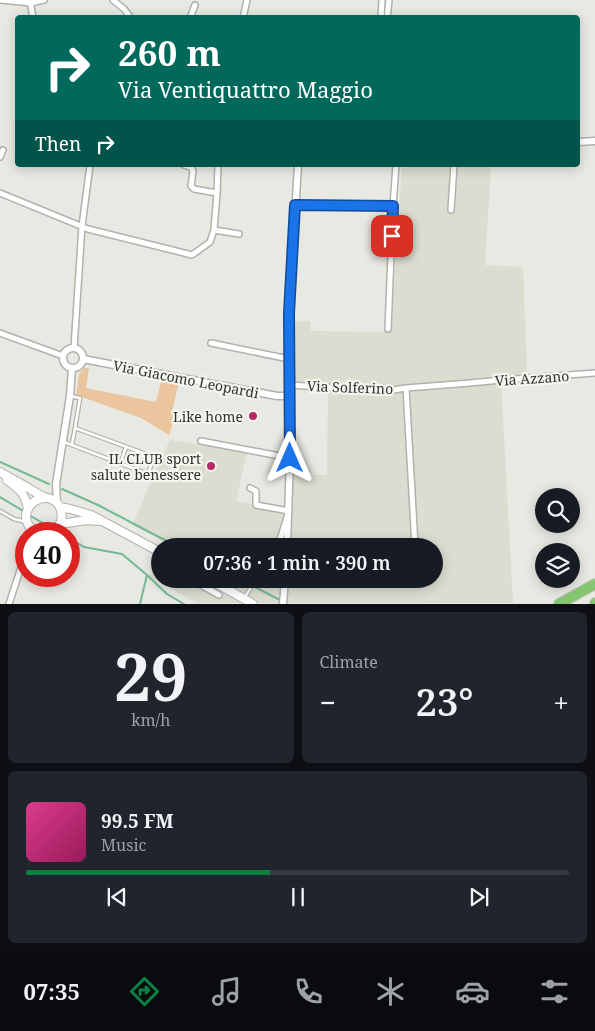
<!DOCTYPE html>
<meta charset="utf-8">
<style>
:root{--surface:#171b24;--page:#20242c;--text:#f1f3f6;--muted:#9ea1a6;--line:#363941;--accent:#0b8043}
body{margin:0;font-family:"Noto Serif",serif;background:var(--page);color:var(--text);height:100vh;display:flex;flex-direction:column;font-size:19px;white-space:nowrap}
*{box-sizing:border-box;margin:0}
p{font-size:16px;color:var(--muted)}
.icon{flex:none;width:28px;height:28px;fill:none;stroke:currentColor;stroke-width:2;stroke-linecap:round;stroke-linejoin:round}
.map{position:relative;height:604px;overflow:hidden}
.sheet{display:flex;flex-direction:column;gap:8px;padding:8px;background:#0d0f14;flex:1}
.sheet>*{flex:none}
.hud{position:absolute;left:15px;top:15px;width:565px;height:152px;border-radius:5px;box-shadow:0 2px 12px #0003;background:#00695c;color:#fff;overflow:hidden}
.buttons{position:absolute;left:535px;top:488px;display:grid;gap:10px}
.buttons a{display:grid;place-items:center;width:45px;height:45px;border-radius:50%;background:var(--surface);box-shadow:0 2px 12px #0003;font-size:25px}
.speed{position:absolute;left:15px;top:522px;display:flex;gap:10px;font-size:25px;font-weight:700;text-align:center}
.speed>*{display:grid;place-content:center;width:65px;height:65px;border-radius:50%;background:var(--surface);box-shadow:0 2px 12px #0003;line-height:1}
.speed .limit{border:8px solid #d22;background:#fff;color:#111}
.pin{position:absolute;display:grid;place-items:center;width:42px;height:42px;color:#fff;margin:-21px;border-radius:10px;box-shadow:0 2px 8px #0006}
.me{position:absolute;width:55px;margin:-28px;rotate:0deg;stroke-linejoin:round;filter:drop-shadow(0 0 4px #0008)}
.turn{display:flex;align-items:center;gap:18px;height:105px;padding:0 20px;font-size:22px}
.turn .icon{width:65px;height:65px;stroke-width:2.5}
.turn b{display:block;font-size:35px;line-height:42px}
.then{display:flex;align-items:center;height:48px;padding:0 20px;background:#0003;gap:10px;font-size:19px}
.big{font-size:38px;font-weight:600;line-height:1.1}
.sheet .tile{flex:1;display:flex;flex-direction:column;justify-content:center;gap:8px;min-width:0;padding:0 18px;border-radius:8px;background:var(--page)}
.sheet .dial{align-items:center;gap:0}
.dial b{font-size:65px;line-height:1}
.song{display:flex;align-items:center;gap:15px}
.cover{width:60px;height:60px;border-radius:8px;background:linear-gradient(135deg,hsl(330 70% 55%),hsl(330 70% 35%))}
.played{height:5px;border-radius:2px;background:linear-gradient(90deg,var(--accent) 45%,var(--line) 45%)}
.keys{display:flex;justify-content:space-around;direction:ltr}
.heat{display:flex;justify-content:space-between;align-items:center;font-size:28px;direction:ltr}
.sheet .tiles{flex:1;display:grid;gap:8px;grid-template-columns:1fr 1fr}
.tile:last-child{grid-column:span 2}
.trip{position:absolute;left:151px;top:538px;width:292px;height:50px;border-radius:25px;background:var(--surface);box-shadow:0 2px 12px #0003;font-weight:600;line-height:50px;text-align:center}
.tabs{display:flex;height:80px;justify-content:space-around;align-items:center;background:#090b0e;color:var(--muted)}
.tabs .icon{width:35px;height:35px}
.tabs .current{color:var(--accent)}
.tabs b{font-size:22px;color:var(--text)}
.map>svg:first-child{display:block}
.built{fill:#dbddd0}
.green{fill:#eac59d}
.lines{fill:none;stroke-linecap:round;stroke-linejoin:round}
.stream{stroke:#73b996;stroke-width:2}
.service-casing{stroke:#b1b2ac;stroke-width:5}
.minor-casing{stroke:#b1b2ac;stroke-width:8}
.tertiary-casing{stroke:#b1b2ac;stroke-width:9}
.secondary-casing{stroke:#b1b2ac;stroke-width:10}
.motorway-casing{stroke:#c5c5c4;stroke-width:12}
.service{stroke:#fff;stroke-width:2.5}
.minor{stroke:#fff;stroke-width:5}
.tertiary{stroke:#fff;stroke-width:6}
.secondary{stroke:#fff;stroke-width:8}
.motorway{stroke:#86c570;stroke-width:10}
.route-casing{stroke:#114b97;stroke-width:12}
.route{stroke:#1a73e8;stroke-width:9}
.poi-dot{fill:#b62c67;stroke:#f5f6f0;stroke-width:2}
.labels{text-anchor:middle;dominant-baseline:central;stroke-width:4.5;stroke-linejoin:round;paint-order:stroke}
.street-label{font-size:14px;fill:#30312e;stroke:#f5f6f0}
.poi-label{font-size:14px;fill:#30312e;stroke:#f5f6f0;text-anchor:end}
</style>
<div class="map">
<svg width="595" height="604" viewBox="0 0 595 604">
<rect width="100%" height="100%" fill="#e8e9e2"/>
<path class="built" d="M402 165H491L485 265 523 267 527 372 501 380 513 603H196L150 576 160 557V579H435V546H166L167 543 132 525 170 440 247 452 236 501 289 510 288 475H327L328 389 288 387 290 322 310 321 311 331 391 332Z"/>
<path class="green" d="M84 368H89L86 388 156 402 162 378 179 381 172 412 176 413 169 435 141 418 76 395 79 374Z"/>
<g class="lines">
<path class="stream" d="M0 462 49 484
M62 489 98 505 176 546
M0 497 25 512
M29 515 53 529
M69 538 84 547 122 554 147 575 167 594 184 604
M239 579 280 600
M140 604 147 575"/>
<g class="service-casing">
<path id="service" d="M64 442 148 474 154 457 75 428 80 398 70 396
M72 444 75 428
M120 464 126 447
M0 511 14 519 26 522
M245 597 250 589 252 579"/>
</g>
<g class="minor-casing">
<path id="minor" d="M1 0 31 3 44 0
M113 0 124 9 131 18
M30 1 33 18
M190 18 195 5
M243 18 247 0
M381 18 382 0
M387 18 389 0
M0 157 3 150
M184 165 191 167 193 171 191 186 194 189 217 193
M0 193 88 229 192 255 210 242 214 230 217 193 218 165
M295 205 393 206
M451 210 454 165
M214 230 239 234
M388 329 393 206 396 165
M0 333 63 356
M211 343 289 359
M74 348 82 226 90 165
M289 385 387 391 406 388 470 383 501 380 595 373
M406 388 415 546
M201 441 290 458
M250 488 256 491V505L289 511 278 546
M190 579 219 595
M285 580 300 583 360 579
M9 604 26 552"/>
</g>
<g class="tertiary-casing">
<path id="tertiary" d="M578 142 595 141
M63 358a10 10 0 1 1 20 0a10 10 0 1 1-20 0Z
M83 359 277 396H290
M57 503 56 484 70 396 72 368
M287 546 290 458 289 313 298 165
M283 604 285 579"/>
</g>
<g class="secondary-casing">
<path id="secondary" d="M0 472C10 478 20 483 30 489 35 492 39 495 44 497 46 498 49 498 51 499 56 501 60 505 61 511 67 532 35 543 27 522 23 510 33 499 44 498
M7 480C20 490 24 492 28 508
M60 507 70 509 91 515 160 552
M60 524 87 520 98 521
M209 579 253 604"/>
</g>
<g class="motorway-casing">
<path id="motorway" d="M559 604 595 584
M595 604V603"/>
</g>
<use href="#service" class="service"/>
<use href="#minor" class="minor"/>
<use href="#tertiary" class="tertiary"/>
<use href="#secondary" class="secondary"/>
<use href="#motorway" class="motorway"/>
</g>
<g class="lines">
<g class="route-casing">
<path id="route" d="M290 458 289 313 295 205 393 206 392 236"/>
</g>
<use href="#route" class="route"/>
</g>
<g class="poi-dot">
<circle cx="253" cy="416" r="5"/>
<circle cx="211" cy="466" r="5"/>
</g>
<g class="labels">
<g class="street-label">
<text transform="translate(532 378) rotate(-4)">Via Azzano</text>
<text transform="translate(186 379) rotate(11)">Via Giacomo Leopardi</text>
<text transform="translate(350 387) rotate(2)">Via Solferino</text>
</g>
<g class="poi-label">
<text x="243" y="416">Like home</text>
<text x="201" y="458">IL CLUB sport<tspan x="201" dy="16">salute benessere</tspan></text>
</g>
</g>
</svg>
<div class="buttons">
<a><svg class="icon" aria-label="search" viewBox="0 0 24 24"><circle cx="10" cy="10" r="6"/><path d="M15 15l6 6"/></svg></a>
<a><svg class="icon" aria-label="layers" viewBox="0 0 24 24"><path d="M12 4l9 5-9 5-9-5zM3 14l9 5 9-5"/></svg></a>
</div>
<div class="speed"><div class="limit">40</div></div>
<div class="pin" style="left:392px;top:236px;background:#d93025"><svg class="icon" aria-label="arrive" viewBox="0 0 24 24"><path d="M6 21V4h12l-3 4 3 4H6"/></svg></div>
<svg class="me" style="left:290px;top:458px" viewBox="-20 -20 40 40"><path d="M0-17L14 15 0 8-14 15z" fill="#1a73e8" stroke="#fff" stroke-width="4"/></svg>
<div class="trip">07:36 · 1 min · 390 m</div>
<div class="hud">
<div class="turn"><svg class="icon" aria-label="right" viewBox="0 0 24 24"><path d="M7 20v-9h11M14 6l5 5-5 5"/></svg><div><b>260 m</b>Via Ventiquattro Maggio</div></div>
<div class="then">Then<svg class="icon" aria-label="right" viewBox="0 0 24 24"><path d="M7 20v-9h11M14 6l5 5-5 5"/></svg></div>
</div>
</div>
<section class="sheet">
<div class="tiles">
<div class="tile dial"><b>29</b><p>km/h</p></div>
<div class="tile"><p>Climate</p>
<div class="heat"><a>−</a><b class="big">23°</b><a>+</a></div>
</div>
<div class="tile">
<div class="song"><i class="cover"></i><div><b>99.5 FM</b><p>Music</p></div></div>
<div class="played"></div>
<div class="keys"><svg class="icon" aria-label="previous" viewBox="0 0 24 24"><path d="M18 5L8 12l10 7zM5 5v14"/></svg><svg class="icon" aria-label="pause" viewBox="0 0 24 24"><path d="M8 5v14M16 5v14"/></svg><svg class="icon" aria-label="next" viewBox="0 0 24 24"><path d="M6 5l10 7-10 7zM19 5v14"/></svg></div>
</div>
</div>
</section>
<nav class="tabs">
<b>07:35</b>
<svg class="icon current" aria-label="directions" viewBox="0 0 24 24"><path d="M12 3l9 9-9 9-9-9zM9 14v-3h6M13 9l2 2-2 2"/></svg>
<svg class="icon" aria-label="music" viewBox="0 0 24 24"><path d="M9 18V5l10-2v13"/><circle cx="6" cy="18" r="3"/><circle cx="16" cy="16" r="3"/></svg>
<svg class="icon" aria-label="phone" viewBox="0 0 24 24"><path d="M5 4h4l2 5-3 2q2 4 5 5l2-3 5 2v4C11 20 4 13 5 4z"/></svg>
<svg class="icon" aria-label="climate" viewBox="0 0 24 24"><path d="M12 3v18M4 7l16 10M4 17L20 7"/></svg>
<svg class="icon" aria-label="car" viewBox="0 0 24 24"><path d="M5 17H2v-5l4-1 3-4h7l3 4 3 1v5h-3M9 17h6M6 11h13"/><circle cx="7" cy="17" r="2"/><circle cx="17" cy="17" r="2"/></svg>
<svg class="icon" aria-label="filters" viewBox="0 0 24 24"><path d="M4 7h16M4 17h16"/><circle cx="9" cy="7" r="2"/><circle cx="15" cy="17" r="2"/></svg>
</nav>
